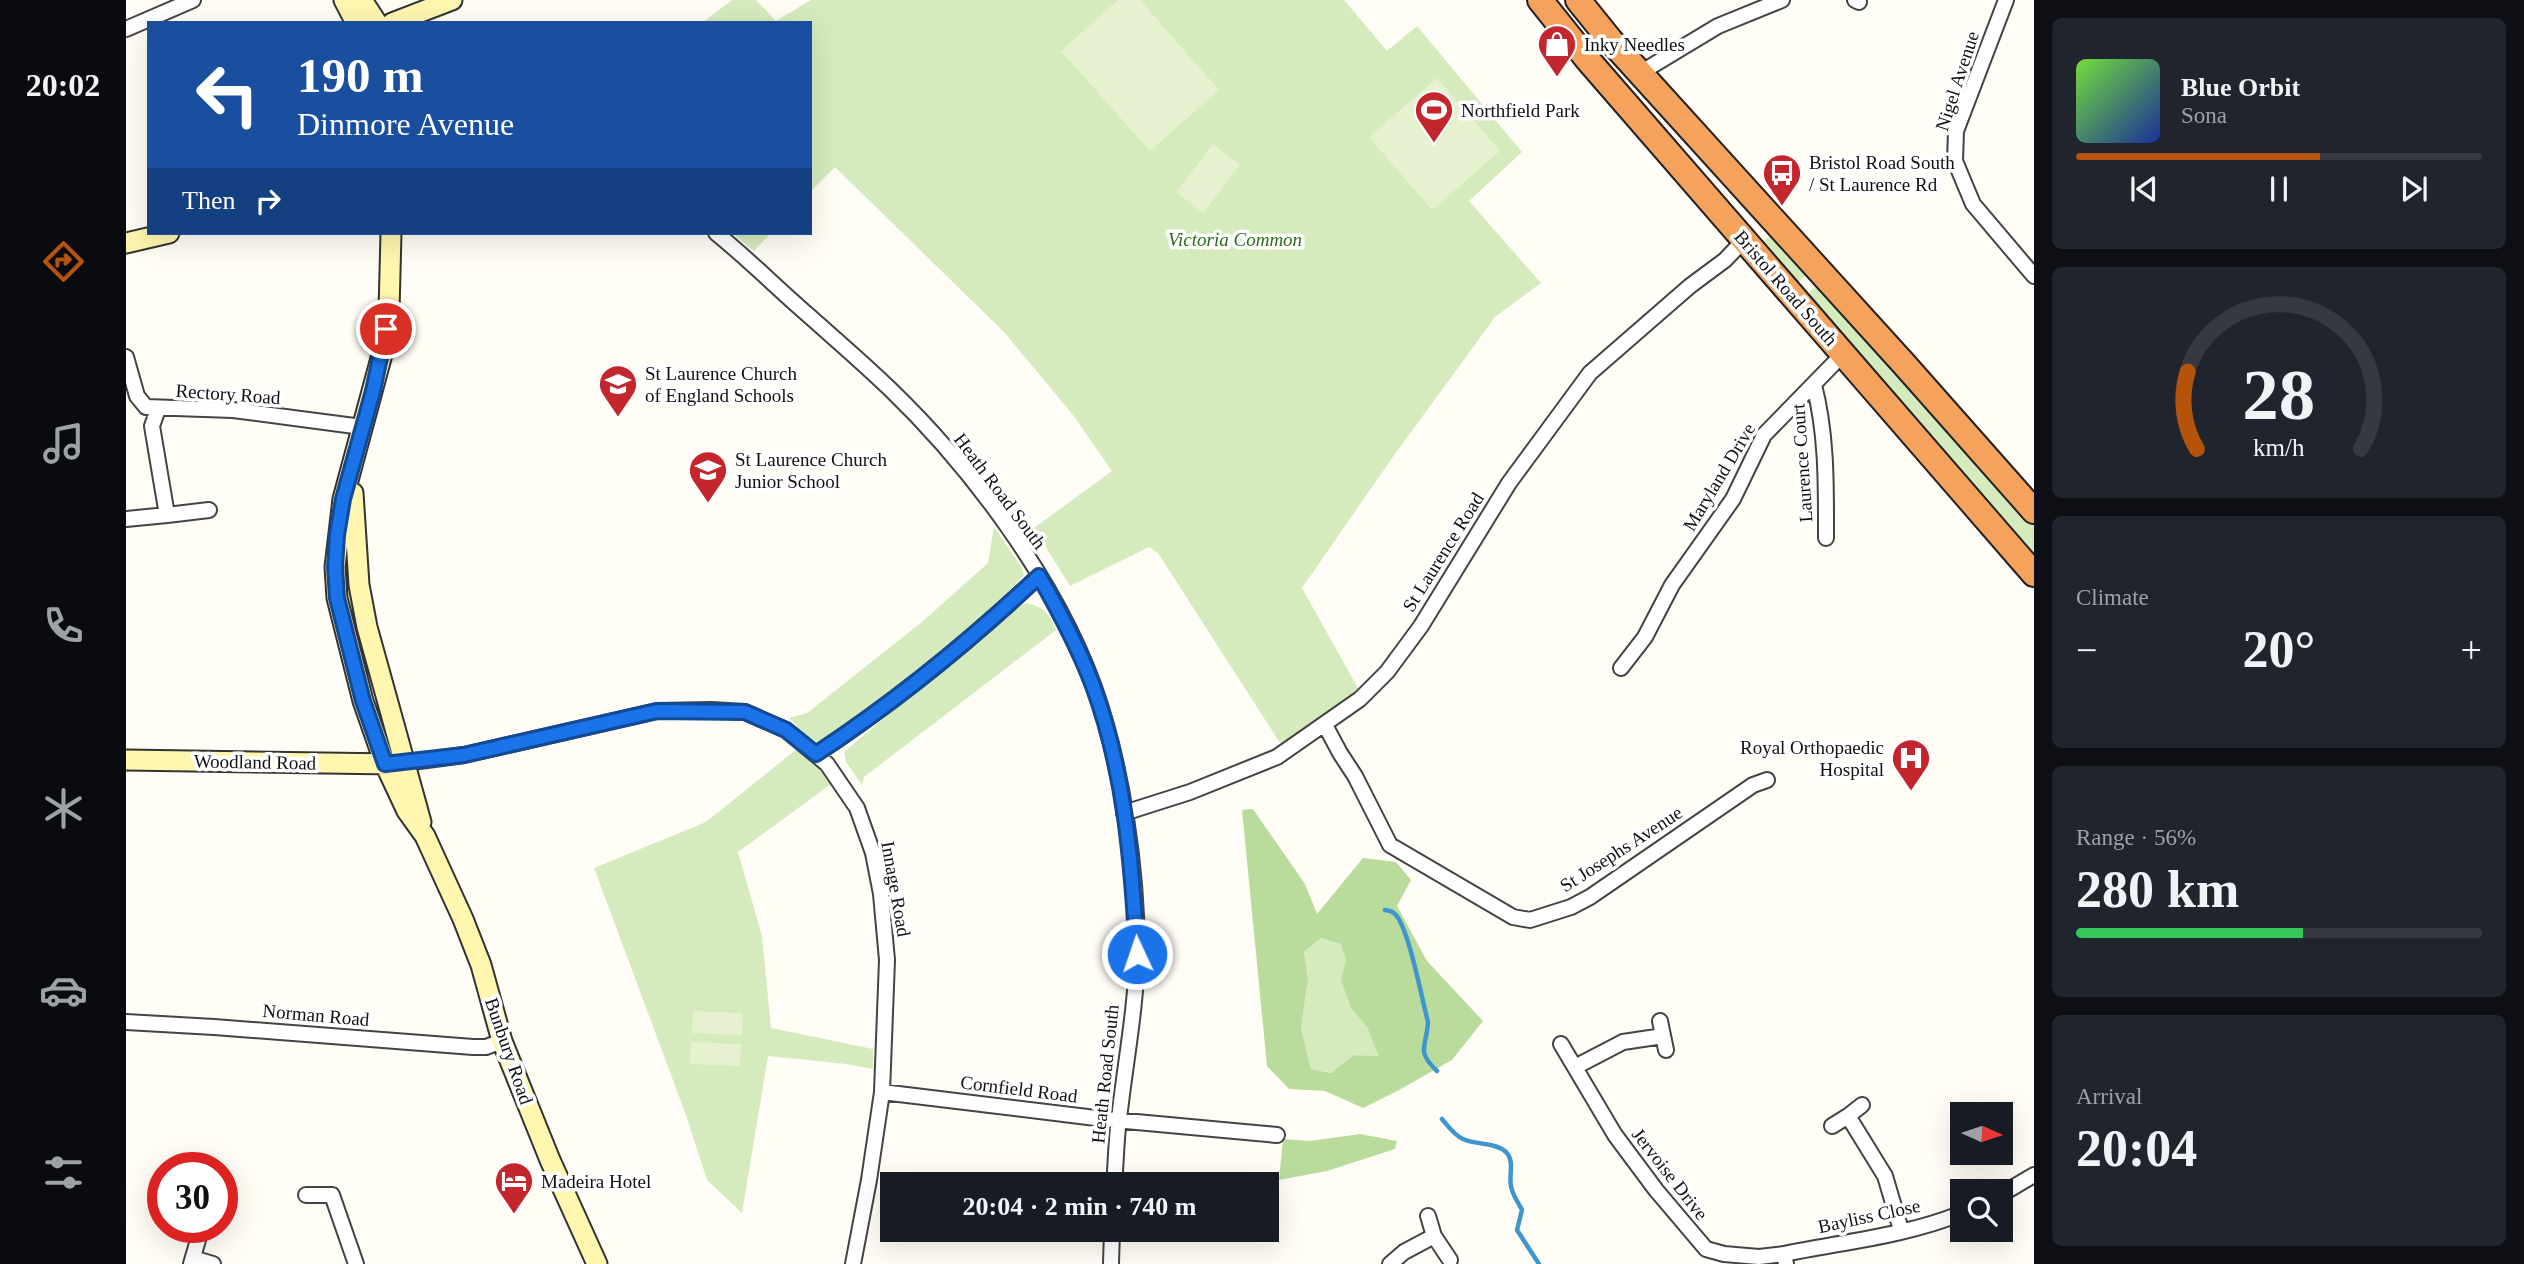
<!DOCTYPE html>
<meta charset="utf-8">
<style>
:root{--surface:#171b24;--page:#20242c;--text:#f1f3f6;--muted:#9ea1a6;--line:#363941;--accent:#b45309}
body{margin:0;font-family:"Times New Roman",serif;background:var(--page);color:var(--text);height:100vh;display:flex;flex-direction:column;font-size:26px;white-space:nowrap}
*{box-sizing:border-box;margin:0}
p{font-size:23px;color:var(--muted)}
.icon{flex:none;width:38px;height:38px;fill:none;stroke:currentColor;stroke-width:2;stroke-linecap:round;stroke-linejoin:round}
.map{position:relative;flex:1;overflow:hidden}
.details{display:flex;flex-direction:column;gap:18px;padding:18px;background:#0d0f14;width:490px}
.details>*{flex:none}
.banner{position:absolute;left:21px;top:21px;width:665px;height:214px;border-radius:0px;box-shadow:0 7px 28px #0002;background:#1a4fa0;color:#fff;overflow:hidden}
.needle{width:46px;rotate:93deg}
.tools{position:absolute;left:1824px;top:1102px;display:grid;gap:14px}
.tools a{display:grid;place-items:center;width:63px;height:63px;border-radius:0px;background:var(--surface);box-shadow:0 7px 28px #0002;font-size:35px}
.speed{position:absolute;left:21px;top:1152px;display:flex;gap:14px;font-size:35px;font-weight:700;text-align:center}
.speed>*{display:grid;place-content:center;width:91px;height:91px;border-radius:50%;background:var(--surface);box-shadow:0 7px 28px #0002;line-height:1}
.speed .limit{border:10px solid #d22;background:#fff;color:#111}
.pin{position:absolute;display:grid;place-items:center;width:60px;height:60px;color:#fff;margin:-30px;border:4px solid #fff;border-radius:50%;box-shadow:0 2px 7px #0007}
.me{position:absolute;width:77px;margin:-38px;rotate:357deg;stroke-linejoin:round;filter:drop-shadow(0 0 5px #0008)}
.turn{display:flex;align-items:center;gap:24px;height:147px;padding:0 35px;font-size:32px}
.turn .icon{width:91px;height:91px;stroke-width:2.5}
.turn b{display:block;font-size:49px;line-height:60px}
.then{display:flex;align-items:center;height:66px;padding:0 35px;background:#0003;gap:14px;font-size:26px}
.big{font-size:52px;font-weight:800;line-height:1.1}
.details .card{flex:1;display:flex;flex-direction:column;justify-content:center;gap:10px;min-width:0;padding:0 24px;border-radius:10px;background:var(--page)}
.details .dial{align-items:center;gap:0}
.dial svg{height:182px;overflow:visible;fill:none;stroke:var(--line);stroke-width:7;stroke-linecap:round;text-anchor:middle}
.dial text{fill:var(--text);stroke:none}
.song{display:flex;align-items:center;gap:21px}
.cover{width:84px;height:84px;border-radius:10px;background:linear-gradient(135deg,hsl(100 70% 55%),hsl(230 70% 35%))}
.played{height:7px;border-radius:4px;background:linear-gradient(90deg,var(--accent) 60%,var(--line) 60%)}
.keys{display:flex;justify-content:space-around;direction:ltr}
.heat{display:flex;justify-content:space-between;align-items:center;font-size:38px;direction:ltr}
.charge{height:10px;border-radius:5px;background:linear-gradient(90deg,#34c759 56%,var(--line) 0)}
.trip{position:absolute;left:754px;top:1172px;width:399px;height:70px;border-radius:0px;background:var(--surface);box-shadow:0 7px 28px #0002;font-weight:800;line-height:70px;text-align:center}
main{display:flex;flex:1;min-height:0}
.tabs{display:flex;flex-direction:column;width:126px;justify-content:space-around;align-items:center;background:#090b0e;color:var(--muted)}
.tabs .icon{width:49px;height:49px}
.tabs .selected{color:var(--accent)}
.tabs b{font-size:32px;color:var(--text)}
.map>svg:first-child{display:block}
.green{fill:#d5ebbd}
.forest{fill:#b9dc9c;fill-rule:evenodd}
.pitch{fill:#e6f2cf}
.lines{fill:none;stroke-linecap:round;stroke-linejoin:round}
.stream{stroke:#3f96cf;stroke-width:4.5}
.street-casing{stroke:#444;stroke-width:18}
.secondary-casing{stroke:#333;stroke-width:23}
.highway-casing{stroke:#222;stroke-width:28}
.street{stroke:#fff;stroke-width:14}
.secondary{stroke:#fff6b0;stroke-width:19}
.highway{stroke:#f5a25d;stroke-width:24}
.route-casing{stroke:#114b97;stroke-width:18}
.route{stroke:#1a73e8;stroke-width:12}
.labels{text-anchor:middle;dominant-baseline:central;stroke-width:7;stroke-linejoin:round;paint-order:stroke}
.poi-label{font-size:19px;fill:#111;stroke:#fff;text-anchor:start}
.street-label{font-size:19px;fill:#111;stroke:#fff}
.park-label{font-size:19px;font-style:italic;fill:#2f6b1f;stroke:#fff}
</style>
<main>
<nav class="tabs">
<b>20:02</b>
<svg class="icon selected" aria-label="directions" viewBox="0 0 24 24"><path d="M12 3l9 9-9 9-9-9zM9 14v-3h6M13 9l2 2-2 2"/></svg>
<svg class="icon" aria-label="music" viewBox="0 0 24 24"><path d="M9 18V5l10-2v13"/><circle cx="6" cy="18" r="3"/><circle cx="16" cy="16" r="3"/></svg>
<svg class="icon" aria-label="phone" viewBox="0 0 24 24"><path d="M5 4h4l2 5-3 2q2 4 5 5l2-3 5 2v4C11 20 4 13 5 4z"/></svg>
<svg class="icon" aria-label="climate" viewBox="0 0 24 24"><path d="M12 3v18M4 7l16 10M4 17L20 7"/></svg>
<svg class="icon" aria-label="car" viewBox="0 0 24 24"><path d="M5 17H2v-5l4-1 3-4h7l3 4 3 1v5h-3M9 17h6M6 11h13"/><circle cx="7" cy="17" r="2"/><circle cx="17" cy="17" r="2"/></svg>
<svg class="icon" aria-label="filters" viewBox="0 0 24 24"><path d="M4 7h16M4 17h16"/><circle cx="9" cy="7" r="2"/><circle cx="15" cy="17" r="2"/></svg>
</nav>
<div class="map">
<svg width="1908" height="1264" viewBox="0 0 1908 1264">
<rect width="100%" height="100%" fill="#fffdf5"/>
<path class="green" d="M606 0H630L650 21 685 0H1218L1261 51 1291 26 1396 152 1343 201 1415 283 1369 317 1266 458 1176 588 1233 690 1186 728 1154 743 1032 553 1023 547 944 586 908 528 986 471 947 415 878 332 709 167 684 192V23H576Z
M606 233H645L628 251Z
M1651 233 1685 271 1667 287 1629 245Z
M1691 285 1703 288 1908 525V558L1683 298 1684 291Z
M868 527 896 568 898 575C839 640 767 692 696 743L685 740 663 718 681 713 796 622 862 563Z
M220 573H224L246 674 236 676 221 601Z
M900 603C920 609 922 611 930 630L738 777 736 785 720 762 718 752 880 614Z
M671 749 686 760 705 784 612 852 636 936 645 1028 747 1049V1069L721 1064 642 1056 616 1213 581 1180 560 1115 468 868 580 822Z
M1195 938 1215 943 1220 961 1225 1008 1241 1027 1254 1056 1228 1055 1206 1073 1185 1069 1175 1028 1182 979 1178 952Z"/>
<path class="forest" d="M1127 809 1179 884 1191 914 1237 858 1270 862 1285 880 1271 906 1301 961 1357 1021 1326 1060 1273 1090 1237 1108 1199 1091 1163 1089 1141 1066 1116 810ZM1195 938 1215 944 1220 961 1215 980 1225 1008 1241 1027 1253 1056 1228 1055 1205 1073 1185 1069 1175 1028 1182 979 1178 952Z
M1234 1134 1271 1141 1269 1149 1201 1171 1153 1180 1157 1139 1184 1141Z"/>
<path class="pitch" d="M992 0H1014L1093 90 1024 151 935 51Z
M1311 78 1374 151 1306 210 1243 137Z
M1087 144 1114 165 1077 213 1050 192Z
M567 1011 617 1013 616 1035 566 1033Z
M565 1042 615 1044 614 1066 564 1064Z"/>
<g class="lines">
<path class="stream" d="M1259 910C1264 911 1265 910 1269 914 1283 928 1296 1000 1302 1022 1301 1047 1289 1050 1311 1071
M1316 1119C1322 1126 1328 1135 1337 1139 1349 1145 1369 1142 1380 1152 1390 1162 1381 1178 1386 1190 1388 1197 1393 1204 1396 1210L1391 1230 1413 1264"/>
<g class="street-casing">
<path id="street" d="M1729 0 1733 2
M1880 0 1830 131 1829 161 1847 204 1908 276
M0 29 67 0
M1514 73 1592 26 1656 0
M590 233C621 258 650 287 681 314 708 338 736 362 763 388 845 467 929 579 968 687 996 766 1011 869 1011 954 1010 1009 999 1064 993 1119 990 1140 990 1163 988 1185
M0 357 11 396 20 407 107 410 236 427
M1688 385C1701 435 1700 487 1700 538
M32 409 26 426 41 515 83 510
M0 519 41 515
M1495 668 1519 637 1546 585 1607 499 1638 435 1717 354
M1199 725 1214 753 1229 776 1264 845 1387 917 1404 920 1445 907 1464 897 1627 785 1641 780
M690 754C769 702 844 641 913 576
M279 763 338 755 531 711 585 710 619 712 660 730 701 764 731 808 747 853 755 894 761 960 756 1092 743 1180 727 1264
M998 813 1064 792 1151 757 1234 699 1261 672 1295 626 1383 483 1464 373 1564 286 1599 260 1618 240
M1534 1021 1540 1050
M0 1022 88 1027 347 1047H360L376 1041
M1435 1044 1489 1135 1530 1190 1580 1249 1598 1254 1633 1257 1658 1254 1660 1264
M1449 1067 1497 1042 1537 1036
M756 1092 978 1119 1151 1135
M1736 1105 1722 1116 1759 1176 1775 1230
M1706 1126 1722 1116
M180 1195H206L230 1264
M1874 1195 1908 1175
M1302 1216 1308 1236 1324 1260
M1658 1254C1716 1242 1780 1236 1836 1213
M67 1258 87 1264
M65 1264 72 1240
M985 1264 986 1230
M1264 1264 1278 1252 1308 1236"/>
</g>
<g class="secondary-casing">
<path id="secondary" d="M218 0 230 23
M236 0 251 23
M266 23 326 0
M265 233 263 311 258 347 217 499 209 567 211 598 237 701 259 764 281 811 299 836 337 919 355 965 376 1041 424 1160 471 1264
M0 243 43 233
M227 493 233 585 241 627 295 822
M0 760 268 764"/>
</g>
<g class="highway-casing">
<path id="highway" d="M1414 0 1462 60 1908 574
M1452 0 1485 41 1778 364 1908 511"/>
</g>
<use href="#street" class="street"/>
<use href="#secondary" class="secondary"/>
<use href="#highway" class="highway"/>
</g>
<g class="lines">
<g class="route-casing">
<path id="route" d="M260 329 247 391 217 499 211 535 209 567 211 598 237 701 259 764 338 755 531 711 619 712 660 730 690 754C769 702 844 641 913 576 933 611 953 648 967 686 999 772 1006 864 1011 954"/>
</g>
<use href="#route" class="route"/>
</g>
<defs>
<g id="shop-pin" transform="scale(2.0125)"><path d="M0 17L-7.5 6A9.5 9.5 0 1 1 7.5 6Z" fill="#c4262e" stroke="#fff"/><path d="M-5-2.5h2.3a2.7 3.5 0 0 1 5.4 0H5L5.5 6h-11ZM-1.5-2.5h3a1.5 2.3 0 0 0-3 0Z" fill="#fff"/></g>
<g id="stadium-pin" transform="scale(2.0125)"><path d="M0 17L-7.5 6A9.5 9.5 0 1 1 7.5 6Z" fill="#c4262e" stroke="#fff"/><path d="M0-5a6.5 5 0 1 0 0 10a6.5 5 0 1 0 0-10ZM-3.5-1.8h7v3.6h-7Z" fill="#fff"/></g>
<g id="bus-pin" transform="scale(2.0125)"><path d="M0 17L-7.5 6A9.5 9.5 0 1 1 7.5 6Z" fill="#c4262e" stroke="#fff"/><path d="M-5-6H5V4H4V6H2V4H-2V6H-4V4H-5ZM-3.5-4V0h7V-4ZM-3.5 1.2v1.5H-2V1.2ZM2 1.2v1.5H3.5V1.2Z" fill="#fff"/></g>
<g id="school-pin" transform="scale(2.0125)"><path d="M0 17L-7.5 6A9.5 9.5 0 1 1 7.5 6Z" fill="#c4262e" stroke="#fff"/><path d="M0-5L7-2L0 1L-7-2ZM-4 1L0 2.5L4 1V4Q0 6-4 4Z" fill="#fff"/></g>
<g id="hospital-pin" transform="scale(2.0125)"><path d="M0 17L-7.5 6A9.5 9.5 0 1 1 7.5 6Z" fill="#c4262e" stroke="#fff"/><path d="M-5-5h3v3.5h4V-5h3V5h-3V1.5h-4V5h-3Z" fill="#fff"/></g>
<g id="hotel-pin" transform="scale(2.0125)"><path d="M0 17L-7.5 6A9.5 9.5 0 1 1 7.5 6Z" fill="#c4262e" stroke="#fff"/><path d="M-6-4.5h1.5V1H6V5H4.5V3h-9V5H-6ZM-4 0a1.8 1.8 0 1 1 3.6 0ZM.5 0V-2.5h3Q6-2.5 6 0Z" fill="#fff"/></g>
</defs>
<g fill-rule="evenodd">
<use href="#shop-pin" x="1431" y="44"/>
<use href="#stadium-pin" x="1308" y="110"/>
<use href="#bus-pin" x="1656" y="173"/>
<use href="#school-pin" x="492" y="384"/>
<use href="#school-pin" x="582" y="470"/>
<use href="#hospital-pin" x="1785" y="758"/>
<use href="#hotel-pin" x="388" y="1181"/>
</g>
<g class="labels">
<g class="poi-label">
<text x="1458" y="44">Inky Needles</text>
<text x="1335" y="110">Northfield Park</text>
<text x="1683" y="162">Bristol Road South<tspan x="1683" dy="22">/ St Laurence Rd</tspan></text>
<text x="519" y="373">St Laurence Church<tspan x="519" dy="22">of England Schools</tspan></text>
<text x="609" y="459">St Laurence Church<tspan x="609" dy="22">Junior School</tspan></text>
<text x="1758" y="747" text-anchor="end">Royal Orthopaedic<tspan x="1758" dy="22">Hospital</tspan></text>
<text x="415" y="1181">Madeira Hotel</text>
</g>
<g class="street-label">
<text transform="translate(1831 81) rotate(-72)">Nigel Avenue</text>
<text transform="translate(1660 288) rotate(49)">Bristol Road South</text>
<text transform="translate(102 394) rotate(4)">Rectory Road</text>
<text transform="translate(1676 463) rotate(-94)">Laurence Court</text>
<text transform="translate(1593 477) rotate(-59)">Maryland Drive</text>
<text transform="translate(874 491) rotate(53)">Heath Road South</text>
<text transform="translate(1317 552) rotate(-58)">St Laurence Road</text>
<text transform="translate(129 762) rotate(1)">Woodland Road</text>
<text transform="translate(1495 849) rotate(-33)">St Josephs Avenue</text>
<text transform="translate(770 889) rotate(80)">Innage Road</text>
<text transform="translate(190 1015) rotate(5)">Norman Road</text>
<text transform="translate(383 1051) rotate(71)">Bunbury Road</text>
<text transform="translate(979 1074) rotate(-84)">Heath Road South</text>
<text transform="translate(893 1089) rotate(7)">Cornfield Road</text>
<text transform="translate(1544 1174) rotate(52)">Jervoise Drive</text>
<text transform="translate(1743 1216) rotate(-12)">Bayliss Close</text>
</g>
<g class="park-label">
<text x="1109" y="239">Victoria Common</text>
</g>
</g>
</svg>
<div class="tools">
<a><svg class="needle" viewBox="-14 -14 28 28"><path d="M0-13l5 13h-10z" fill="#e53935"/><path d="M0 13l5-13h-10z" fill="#9ea1a6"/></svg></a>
<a><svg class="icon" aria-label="search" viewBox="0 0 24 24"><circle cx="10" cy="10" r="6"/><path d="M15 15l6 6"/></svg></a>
</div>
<div class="speed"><div class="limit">30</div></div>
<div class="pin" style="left:260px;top:329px;background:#d93025"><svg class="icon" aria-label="arrive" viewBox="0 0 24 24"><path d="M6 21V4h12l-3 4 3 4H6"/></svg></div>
<svg class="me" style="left:1011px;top:954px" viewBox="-20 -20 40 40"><circle r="17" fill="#1a73e8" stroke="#fff" stroke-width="3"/><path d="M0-11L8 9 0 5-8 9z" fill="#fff"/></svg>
<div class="trip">20:04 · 2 min · 740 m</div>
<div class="banner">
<div class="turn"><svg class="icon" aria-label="left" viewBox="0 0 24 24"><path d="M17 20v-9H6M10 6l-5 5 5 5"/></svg><div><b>190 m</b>Dinmore Avenue</div></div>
<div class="then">Then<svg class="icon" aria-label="right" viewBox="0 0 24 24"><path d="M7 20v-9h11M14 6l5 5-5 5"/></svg></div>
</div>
</div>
<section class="details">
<div class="card">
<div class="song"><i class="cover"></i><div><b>Blue Orbit</b><p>Sona</p></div></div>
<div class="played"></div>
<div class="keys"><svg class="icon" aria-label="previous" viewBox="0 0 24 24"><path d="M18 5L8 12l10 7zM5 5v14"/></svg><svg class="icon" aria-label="pause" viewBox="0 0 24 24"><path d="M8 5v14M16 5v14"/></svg><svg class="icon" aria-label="next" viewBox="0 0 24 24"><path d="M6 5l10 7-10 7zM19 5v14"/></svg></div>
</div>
<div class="card dial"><svg viewBox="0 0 100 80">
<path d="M14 69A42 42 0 1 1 86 69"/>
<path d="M14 69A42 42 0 0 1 10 35" stroke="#b45309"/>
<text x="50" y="56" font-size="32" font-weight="700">28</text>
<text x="50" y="72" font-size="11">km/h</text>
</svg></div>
<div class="card"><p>Climate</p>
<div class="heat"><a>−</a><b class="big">20°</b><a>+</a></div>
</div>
<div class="card"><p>Range · 56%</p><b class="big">280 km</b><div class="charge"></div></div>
<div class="card"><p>Arrival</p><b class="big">20:04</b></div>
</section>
</main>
